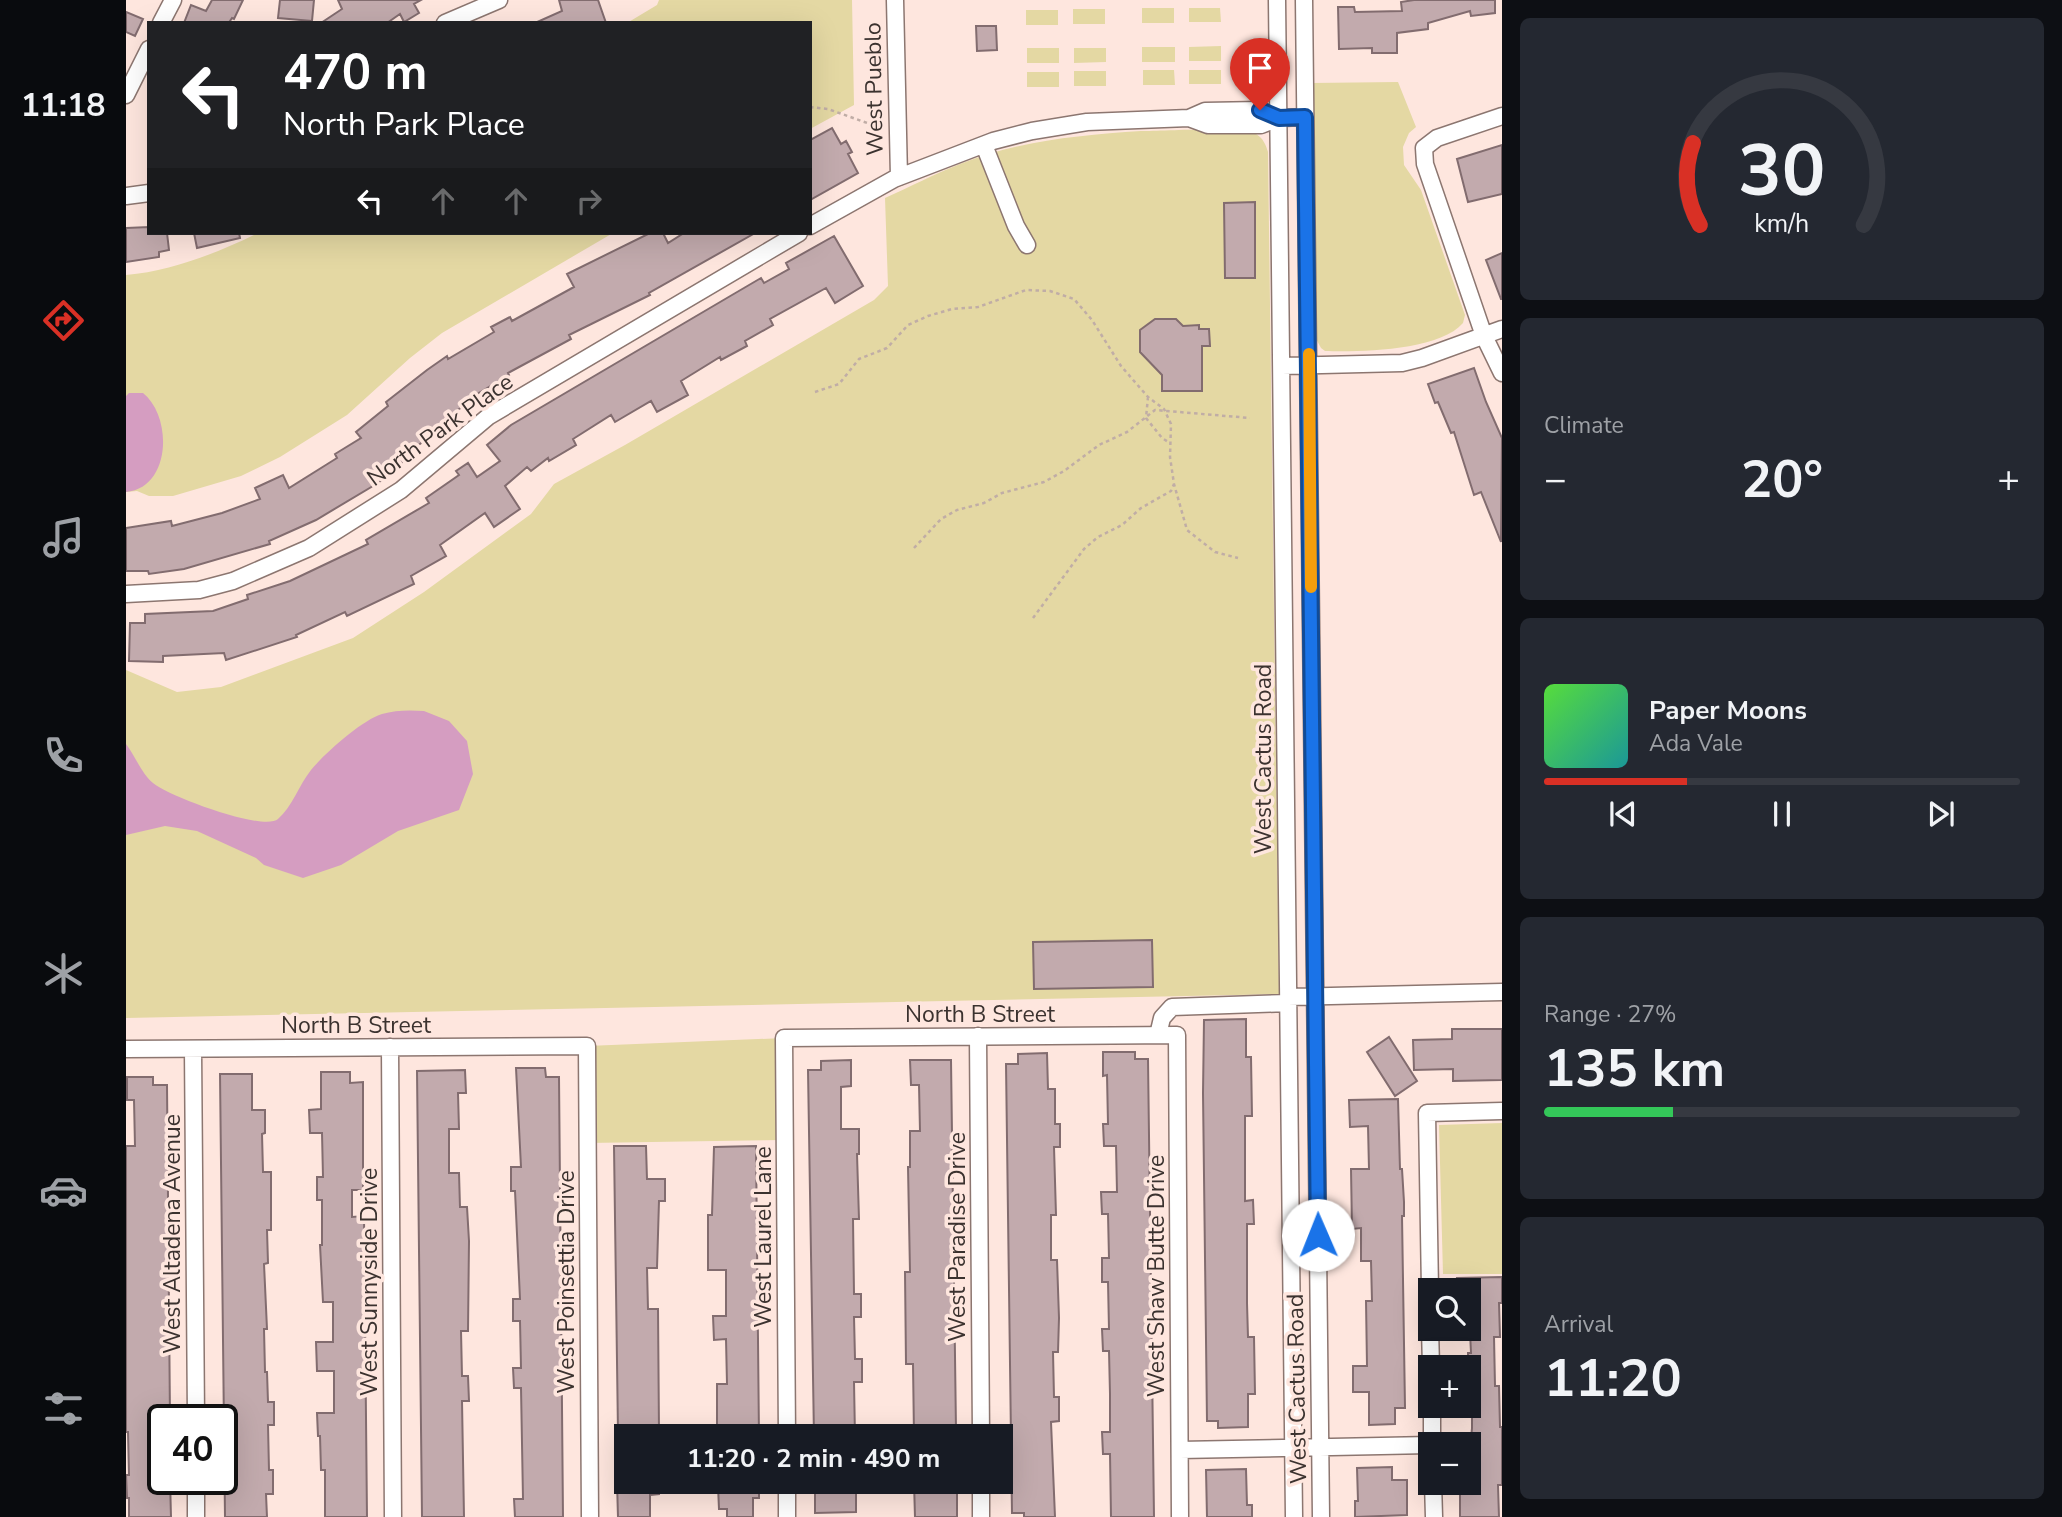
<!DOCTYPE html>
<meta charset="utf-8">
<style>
:root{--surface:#171b24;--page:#242831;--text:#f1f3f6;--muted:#9ea1a6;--line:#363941;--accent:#d93025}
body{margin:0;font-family:"Nunito Sans",sans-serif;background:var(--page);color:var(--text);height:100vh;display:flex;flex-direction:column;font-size:26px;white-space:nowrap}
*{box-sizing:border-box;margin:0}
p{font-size:23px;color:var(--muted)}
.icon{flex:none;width:38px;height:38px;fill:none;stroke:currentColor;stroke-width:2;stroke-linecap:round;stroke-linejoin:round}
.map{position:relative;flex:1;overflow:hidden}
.panel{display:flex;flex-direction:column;gap:18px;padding:18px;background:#0d0f14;width:560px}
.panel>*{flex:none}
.guide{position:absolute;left:21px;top:21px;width:665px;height:214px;border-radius:0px;box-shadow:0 7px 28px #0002;background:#202124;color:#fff;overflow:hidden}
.buttons{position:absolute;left:1292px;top:1278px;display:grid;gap:14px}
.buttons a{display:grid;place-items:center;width:63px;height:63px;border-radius:0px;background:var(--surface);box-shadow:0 7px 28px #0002;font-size:35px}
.speed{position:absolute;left:21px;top:1404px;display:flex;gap:14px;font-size:35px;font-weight:700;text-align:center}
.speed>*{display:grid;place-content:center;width:91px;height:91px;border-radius:50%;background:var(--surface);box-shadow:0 7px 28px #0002;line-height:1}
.speed .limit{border:4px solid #111;border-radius:10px;background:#fff;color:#111}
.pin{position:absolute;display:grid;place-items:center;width:60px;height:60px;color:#fff;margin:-72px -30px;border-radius:50% 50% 50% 0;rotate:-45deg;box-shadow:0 0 7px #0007}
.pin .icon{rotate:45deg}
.me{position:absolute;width:77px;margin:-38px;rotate:359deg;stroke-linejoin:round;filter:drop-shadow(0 0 5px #0008)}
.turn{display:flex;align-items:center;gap:24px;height:147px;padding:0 21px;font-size:32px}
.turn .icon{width:91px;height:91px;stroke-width:2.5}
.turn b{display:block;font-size:49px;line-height:60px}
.lanes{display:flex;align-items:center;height:66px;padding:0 21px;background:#0003;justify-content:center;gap:35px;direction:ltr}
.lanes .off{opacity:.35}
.big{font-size:52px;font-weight:700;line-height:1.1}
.panel .widget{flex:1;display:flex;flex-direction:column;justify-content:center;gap:10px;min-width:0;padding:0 24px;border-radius:10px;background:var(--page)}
.panel .dial{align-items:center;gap:0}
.dial svg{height:182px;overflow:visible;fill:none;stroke:var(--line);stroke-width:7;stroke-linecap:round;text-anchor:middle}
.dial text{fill:var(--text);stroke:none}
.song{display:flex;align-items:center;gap:21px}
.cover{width:84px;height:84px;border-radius:10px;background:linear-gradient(135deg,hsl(110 70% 55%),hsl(180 70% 35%))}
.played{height:7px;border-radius:4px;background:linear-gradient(90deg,var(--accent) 30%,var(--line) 30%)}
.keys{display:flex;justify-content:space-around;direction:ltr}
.heat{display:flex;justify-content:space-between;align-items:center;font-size:38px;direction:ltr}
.charge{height:10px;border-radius:5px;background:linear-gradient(90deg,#34c759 27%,var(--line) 0)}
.trip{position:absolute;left:488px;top:1424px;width:399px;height:70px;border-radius:0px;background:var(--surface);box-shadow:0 7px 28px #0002;font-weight:700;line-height:70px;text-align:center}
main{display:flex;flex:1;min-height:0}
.tab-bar{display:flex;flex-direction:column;width:126px;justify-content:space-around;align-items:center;background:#090b0e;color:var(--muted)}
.tab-bar .icon{width:49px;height:49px}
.tab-bar .selected{color:var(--accent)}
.tab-bar b{font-size:32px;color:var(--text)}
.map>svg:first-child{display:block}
.green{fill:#e4d8a3}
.water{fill:#d59dc1}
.building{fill:#c2aaad;stroke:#826c6f;stroke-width:2}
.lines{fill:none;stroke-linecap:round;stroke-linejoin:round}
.minor-casing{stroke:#8c7670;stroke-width:19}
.path{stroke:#c0ada6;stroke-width:2.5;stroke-dasharray:3.5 3.5;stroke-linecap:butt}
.minor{stroke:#fff;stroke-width:16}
.route-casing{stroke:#114b97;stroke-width:18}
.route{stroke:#1a73e8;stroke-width:12}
.slow{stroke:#f59e0b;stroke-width:12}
.labels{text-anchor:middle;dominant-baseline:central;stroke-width:7;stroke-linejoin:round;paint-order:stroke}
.street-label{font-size:23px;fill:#3b322f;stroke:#fee6de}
</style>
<main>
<nav class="tab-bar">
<b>11:18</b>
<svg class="icon selected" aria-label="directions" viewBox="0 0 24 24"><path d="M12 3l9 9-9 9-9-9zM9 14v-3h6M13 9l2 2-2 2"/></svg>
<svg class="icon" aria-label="music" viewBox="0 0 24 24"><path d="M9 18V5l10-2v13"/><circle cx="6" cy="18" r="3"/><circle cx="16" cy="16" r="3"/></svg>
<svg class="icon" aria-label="phone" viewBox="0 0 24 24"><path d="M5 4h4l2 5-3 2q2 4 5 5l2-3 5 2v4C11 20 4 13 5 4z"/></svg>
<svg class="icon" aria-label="climate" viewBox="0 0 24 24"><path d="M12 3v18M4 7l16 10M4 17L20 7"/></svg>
<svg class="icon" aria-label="car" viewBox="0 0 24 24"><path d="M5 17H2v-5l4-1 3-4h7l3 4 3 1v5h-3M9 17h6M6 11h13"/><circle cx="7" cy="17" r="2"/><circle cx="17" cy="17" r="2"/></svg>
<svg class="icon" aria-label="filters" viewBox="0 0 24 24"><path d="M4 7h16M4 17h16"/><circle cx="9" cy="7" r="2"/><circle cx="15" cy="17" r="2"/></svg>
</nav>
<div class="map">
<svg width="1376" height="1517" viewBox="0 0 1376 1517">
<rect width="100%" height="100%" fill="#fee6de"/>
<path class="green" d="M533 0H726L728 105 684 129V23H501L531 5Z
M1016 8H1048V23H1016Z
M1063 8H1094L1095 22H1063Z
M947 9H979V24H947Z
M900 10H932V25H900Z
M1095 46V61H1063V47Z
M1016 47H1049V62H1016Z
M901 48H933V63H901Z
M948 48H980V62L948 63Z
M1017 70H1048L1049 85H1017Z
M1063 70H1095V84H1063Z
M948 71H980V86H948Z
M901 72H933V87H901Z
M1272 82 1290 127 1283 133 1277 147 1278 165 1295 190 1339 315 1337 323C1313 351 1234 352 1199 351L1195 348 1189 337 1185 83Z
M1015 131C1037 131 1114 126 1130 134 1137 138 1140 145 1142 152L1153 994 0 1018V670L51 692 95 687 227 638 298 592 405 514 428 484 499 445 748 300 762 286 759 198C784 187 808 174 834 164 891 141 954 135 1015 131Z
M132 233H487L316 333 284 358 221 415 154 457 115 476 47 496H23L11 491 0 492V275C46 271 91 253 132 233Z
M658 1038 659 1140 462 1143 461 1046Z
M1376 1123V1274H1317L1313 1125Z"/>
<path class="water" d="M3 393H17C47 417 45 488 0 492V396Z
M298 711 323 721 341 741 347 774 333 810 272 831 215 865 177 878 138 865 130 858 71 831 39 826 0 835V744C9 756 16 774 27 783 42 796 138 832 152 819 166 807 173 785 185 770 198 754 236 720 256 714 269 710 284 710 298 711Z"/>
<path class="building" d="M86 0H117L108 19 106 18 104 21 107 23H58L65 5 80 11Z
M154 0H188L186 21 152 18Z
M212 0H295L288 4 293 13 278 22 274 14 261 23H195L216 9Z
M433 0H472L480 23H409L436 11Z
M1288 0H1369V13L1345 16 1344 11 1302 23V29L1271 33V53H1246V48L1213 49 1212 7H1228L1229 12 1276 11 1275 2Z
M0 12 17 19 9 36 0 32Z
M850 26H870L871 50 851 51Z
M706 128 715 144 720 141 726 152 722 154 732 173 684 200V140Z
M1376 145V194L1342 202 1331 159Z
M1129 202V278H1099L1098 203Z
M23 227V233H41L43 250 33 252V257L0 262V228Z
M68 233H113L114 238 71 248Z
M524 233H537L542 243 558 233H629L523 293 524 295 443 335 445 339 382 373 383 375 348 396 349 398 316 421 319 425 278 456 280 459 252 483 190 520 143 541 144 544 58 569 23 574 22 571H0V528L45 521 46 526 96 513 134 499 129 488 157 475 163 488 211 458 209 454 235 438 230 432 262 406 260 402 301 370 321 356 322 359 368 332 365 327 384 317 386 321 448 287 441 274Z
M708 236 737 286 709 303 700 288 644 319 647 325 619 341 621 346 595 360 594 357 555 381 562 395 531 412 525 401 489 422 485 415 447 439 450 445 423 461 422 458 405 471 401 467 379 486 394 509 368 527 359 513 314 545 320 556 285 576 288 584 221 616 219 612 170 635 171 637 100 660 98 653 37 656V662L3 661 4 623H19V614L87 611 122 599 121 595 164 581 242 544 240 540 303 503 300 498 333 475 330 471 342 463 351 477 374 461 361 445 385 425 606 295 635 278 638 283 663 269 660 263Z
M1376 253V299H1375L1360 260Z
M1029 319H1050L1057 326 1073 325V329H1083L1084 346H1076V391H1036V375L1014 352V330Z
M1348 368 1360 402 1376 438 1375 542 1355 492 1348 495 1328 432 1325 433 1312 402 1309 403 1302 384Z
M1026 940 1027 987 908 989 907 942Z
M1120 1019V1057H1125L1126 1116H1119V1201L1127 1200 1128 1224H1121V1303L1122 1337H1128L1129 1394H1122V1427L1092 1428V1421H1081L1077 1093 1078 1020Z
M1326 1029H1376V1080L1327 1081V1069L1288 1070 1287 1040 1326 1039Z
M1263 1037 1291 1081 1269 1096 1241 1052Z
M977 1052H1009V1059H1022L1028 1517H985L984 1454H977L976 1432H984V1394L983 1351H977L976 1329H983L982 1282H976V1258H983L982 1214H976L975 1192H991L990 1146H978L977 1124H982L981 1075 977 1076Z
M921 1053 922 1089H929V1124H934V1147H928L930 1215H925V1260H931L933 1318 932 1352H927L928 1397H933V1421L925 1422 929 1517H898V1513H886L880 1064H892V1054Z
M725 1060V1086L715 1087V1129H733V1154H731L733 1219H727L728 1294H735V1317H728L729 1359H736V1382H728L729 1437H688L682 1070H695V1061Z
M784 1060H825L830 1430H820V1435H788L787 1364H780L779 1272H784L782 1167H784V1131H794L793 1085H785Z
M390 1068H419L420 1077H433L437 1517H389L388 1499H397L395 1388H388L387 1368H395L394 1321H387V1299H394L389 1191H385V1167H395Z
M339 1070 340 1093H332L333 1129H323V1173H333L334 1207H341L343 1241 342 1331H335L336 1376H342L343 1401H336L338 1517H296L291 1071Z
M195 1072H224V1083L237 1082V1190H226V1217L238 1216 241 1517H199V1470H195L194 1436H192L191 1413H208V1371H191L190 1342H207V1302H197L194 1245H196V1200H191V1177H197L196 1133H184L183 1110 195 1109Z
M94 1074H126V1110H139V1133L136 1134 137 1172H145V1230H141L142 1263 138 1264 141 1329H138L139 1372H141L142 1402H148V1425H142L143 1470H147V1494H140L141 1517H99Z
M1 1077H27V1085H41L44 1419H37V1479H44L45 1517H3V1498H1L0 1475H3L2 1432H0V1146H9L8 1100H1Z
M1272 1099 1274 1169H1276L1278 1202V1216H1276L1279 1408H1269V1424L1243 1425V1392H1227V1366H1241L1240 1301H1246L1245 1261H1235V1228L1226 1229 1225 1169H1243L1242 1126 1224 1127 1223 1100Z
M488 1146H520L521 1179H539V1201H533L531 1268H521L522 1309H532L533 1432 492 1433Z
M630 1146 633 1437H591V1384H601L600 1339 588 1340 587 1316H600V1270H582V1215H586L588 1147Z
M1376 1277V1303H1373L1374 1337H1368L1369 1386H1373L1374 1427H1376V1485H1372L1373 1517H1334V1482H1342V1439H1345L1346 1428V1402H1342V1353H1345L1342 1290H1332L1331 1278Z
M1266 1467V1480H1281V1515L1229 1517V1501H1232L1231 1468Z
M1120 1469 1121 1505H1126V1517H1081L1080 1470Z
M491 1482H533V1494L524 1495V1517H492Z
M788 1482H831V1517H789Z
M633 1485V1498H627V1517H601V1509H593L592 1486Z
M730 1490V1512L689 1513V1491Z"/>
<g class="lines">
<g class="minor-casing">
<path id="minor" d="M769 0 773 177
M1151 0 1168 1517
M1178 0 1195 1517
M35 23 47 0
M319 23 373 0
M0 95 23 49
M1376 116 1311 138 1298 148 1299 164 1358 336 1376 373
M1063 118 1082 125H1135L1153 118 1179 117
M858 145 890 226 901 245
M0 196 23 193
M684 226 768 179 867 141 906 131 961 122 1063 118 1079 111 1134 110 1153 118
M1156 366 1276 363 1296 358 1376 329
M0 594 73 590 107 581 183 548 275 490 363 416 673 233
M1162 997 1376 992
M1032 1035 1036 1018 1046 1007 1162 1003
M852 1036 855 1437
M264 1047 267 1517
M0 1049 461 1046 464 1517
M67 1049 70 1419
M1304 1290 1301 1113 1376 1111
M1304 1328 1305 1367
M1306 1405V1444
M661 1437 658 1038 1051 1035 1054 1517
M1054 1450 1304 1445
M70 1479V1517
M661 1482V1517
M855 1482V1517
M1307 1482 1308 1517"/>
</g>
<path class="path" d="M684 107 702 109 758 129
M689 392 713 384 733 359 761 348 782 325 802 316 826 309 852 307 900 290 924 291 948 299 966 320 995 366 1022 397 1038 409 1045 424 1044 457 1048 484 1061 530 1089 552 1112 558
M1022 397 1020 418 1036 438 1044 443
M788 548 815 519 831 510 858 503 876 493 918 482 938 471 973 445 1001 432 1029 410 1124 418
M907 618 958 549 972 537 996 525 1015 508 1045 491 1048 484"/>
<use href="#minor" class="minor"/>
</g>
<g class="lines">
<g class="route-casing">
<path id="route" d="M1134 110 1153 118 1179 117 1192 1235"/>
</g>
<use href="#route" class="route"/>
<path class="slow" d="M1183 354 1185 587"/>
</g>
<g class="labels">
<g class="street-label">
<text transform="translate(748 89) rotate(-91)">West Pueblo</text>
<text transform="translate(314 430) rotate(-36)">North Park Place</text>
<text transform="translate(1137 759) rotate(-90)">West Cactus Road</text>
<text x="854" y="1014">North B Street</text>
<text x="230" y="1025">North B Street</text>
<text transform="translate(46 1234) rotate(-90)">West Altadena Avenue</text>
<text transform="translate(637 1237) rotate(-90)">West Laurel Lane</text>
<text transform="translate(831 1237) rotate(-90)">West Paradise Drive</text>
<text transform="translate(1030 1276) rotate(-90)">West Shaw Butte Drive</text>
<text transform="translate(243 1282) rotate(-90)">West Sunnyside Drive</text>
<text transform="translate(440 1282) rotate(-90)">West Poinsettia Drive</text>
<text transform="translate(1171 1389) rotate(-91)">West Cactus Road</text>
</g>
</g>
</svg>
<div class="buttons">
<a><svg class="icon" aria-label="search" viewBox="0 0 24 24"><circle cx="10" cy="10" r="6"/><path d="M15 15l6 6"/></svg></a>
<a>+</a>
<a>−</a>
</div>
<div class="speed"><div class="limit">40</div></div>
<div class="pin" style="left:1134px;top:110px;background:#d93025"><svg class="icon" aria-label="arrive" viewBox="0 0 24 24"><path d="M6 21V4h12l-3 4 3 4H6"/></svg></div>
<svg class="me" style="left:1192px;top:1235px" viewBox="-20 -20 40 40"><circle r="19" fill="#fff"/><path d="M0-13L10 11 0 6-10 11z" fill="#1a73e8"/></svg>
<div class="trip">11:20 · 2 min · 490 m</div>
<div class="guide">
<div class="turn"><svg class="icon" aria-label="left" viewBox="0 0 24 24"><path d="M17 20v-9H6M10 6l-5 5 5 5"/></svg><div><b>470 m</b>North Park Place</div></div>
<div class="lanes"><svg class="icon" aria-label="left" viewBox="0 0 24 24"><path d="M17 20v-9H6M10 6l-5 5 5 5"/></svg><svg class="icon off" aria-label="ahead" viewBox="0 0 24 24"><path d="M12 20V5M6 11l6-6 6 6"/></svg><svg class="icon off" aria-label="ahead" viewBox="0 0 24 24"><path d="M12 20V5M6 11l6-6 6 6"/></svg><svg class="icon off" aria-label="right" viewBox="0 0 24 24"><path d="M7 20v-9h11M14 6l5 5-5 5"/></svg></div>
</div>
</div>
<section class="panel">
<div class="widget dial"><svg viewBox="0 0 100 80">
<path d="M14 69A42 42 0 1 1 86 69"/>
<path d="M14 69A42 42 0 0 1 11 33" stroke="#d93025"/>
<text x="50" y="56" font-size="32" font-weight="700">30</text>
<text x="50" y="72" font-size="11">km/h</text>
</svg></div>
<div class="widget"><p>Climate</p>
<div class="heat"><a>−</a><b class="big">20°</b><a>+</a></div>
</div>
<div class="widget">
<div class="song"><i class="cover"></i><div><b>Paper Moons</b><p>Ada Vale</p></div></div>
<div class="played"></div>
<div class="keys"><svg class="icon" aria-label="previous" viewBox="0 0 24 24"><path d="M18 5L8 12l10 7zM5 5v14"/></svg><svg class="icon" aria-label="pause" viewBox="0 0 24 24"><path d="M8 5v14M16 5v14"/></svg><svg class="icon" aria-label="next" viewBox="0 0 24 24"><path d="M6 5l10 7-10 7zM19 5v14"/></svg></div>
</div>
<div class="widget"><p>Range · 27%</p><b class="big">135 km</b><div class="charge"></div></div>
<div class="widget"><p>Arrival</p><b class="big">11:20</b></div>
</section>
</main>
